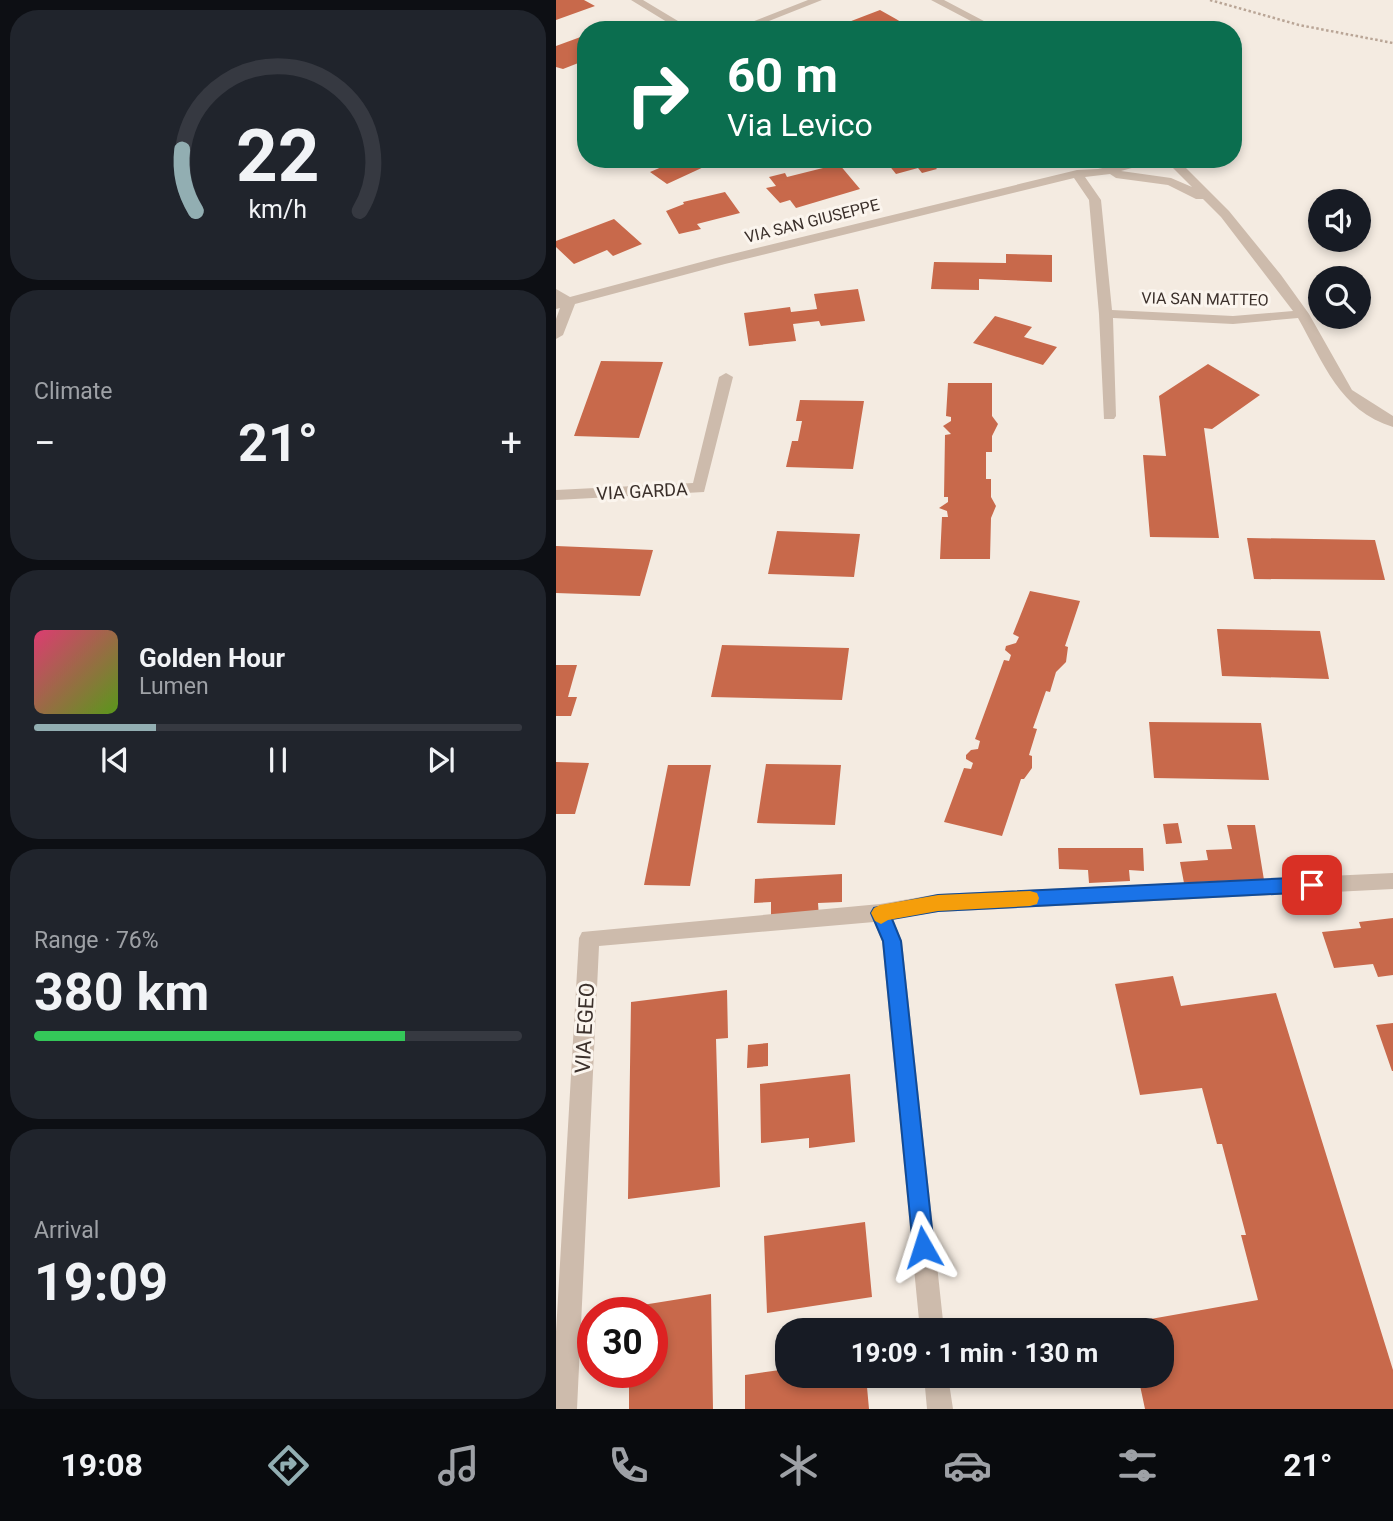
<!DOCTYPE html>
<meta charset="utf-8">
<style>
:root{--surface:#171b24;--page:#20242c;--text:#f1f3f6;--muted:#9ea1a6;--line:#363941;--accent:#92aeb2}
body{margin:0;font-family:Roboto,sans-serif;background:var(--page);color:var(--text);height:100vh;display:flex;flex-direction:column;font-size:26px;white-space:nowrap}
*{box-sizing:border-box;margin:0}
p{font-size:23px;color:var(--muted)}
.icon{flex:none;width:38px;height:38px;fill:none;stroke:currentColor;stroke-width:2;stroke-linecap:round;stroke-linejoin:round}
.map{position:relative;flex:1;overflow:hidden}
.panel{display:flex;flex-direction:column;gap:10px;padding:10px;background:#0d0f14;width:556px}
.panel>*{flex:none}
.top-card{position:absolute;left:21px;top:21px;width:665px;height:147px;border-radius:28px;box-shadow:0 4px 10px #0003;background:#0b6e4f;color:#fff;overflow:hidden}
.fabs{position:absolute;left:752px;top:189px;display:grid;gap:14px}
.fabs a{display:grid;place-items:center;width:63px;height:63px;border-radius:50%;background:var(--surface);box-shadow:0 4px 10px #0003;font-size:35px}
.speed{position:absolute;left:21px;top:1297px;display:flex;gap:14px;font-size:35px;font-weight:700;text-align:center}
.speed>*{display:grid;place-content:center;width:91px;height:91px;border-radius:50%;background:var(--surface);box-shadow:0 4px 10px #0003;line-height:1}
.speed .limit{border:10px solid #d22;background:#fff;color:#111}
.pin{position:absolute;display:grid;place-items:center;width:60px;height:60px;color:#fff;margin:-30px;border-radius:14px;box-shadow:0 4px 10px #0006}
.me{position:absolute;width:77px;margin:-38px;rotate:354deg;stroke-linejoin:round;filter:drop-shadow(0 0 5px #0008)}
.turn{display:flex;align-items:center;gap:24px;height:147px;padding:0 35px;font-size:32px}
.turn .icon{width:91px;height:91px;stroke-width:2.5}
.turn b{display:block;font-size:49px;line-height:60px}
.big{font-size:52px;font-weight:700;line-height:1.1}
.panel .tile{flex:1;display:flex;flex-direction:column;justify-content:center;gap:10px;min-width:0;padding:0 24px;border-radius:28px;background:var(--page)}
.panel .dial{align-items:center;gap:0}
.dial svg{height:182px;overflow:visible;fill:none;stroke:var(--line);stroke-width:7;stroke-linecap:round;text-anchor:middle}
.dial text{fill:var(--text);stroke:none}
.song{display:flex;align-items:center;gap:21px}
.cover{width:84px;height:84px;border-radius:10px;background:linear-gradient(135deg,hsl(340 70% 55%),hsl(90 70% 35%))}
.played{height:7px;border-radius:4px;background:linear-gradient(90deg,var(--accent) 25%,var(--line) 25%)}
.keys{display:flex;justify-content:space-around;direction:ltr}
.heat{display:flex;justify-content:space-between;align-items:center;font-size:38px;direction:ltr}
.charge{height:10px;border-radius:5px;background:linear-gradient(90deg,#34c759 76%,var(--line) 0)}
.trip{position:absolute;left:219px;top:1318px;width:399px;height:70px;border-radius:28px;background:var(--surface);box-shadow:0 4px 10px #0003;font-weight:700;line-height:70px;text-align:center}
.tab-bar{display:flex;height:112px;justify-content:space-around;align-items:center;background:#090b0e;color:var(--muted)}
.tab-bar .icon{width:49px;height:49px}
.tab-bar .on{color:var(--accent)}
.tab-bar b{font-size:32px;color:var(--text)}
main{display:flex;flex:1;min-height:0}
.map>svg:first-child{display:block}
.building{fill:#c8694b}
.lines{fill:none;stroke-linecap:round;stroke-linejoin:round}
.path{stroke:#b9a596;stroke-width:2.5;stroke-dasharray:2.5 2.5;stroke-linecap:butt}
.minor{fill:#cdbbac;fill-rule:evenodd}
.route{fill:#1a73e8;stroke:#114b97;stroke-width:2}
.slow{fill:#f59e0b}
.labels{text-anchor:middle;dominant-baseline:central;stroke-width:6;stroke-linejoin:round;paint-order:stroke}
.far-street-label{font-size:16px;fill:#3b302b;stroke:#fbf5ee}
.street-label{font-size:18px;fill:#3b302b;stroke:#fbf5ee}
.near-street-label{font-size:21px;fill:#3b302b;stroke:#fbf5ee}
</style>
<main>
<section class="panel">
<div class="tile dial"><svg viewBox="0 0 100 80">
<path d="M14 69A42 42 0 1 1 86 69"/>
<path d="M14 69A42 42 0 0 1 8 42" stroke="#92aeb2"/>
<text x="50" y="56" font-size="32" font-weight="700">22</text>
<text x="50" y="72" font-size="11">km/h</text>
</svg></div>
<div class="tile"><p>Climate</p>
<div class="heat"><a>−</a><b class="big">21°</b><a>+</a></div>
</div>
<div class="tile">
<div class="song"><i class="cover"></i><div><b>Golden Hour</b><p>Lumen</p></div></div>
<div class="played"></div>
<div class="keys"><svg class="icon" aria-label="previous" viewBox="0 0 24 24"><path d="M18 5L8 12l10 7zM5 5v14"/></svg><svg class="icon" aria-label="pause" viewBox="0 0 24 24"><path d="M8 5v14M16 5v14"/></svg><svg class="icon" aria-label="next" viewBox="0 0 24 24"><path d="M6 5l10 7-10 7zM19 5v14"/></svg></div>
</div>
<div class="tile"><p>Range · 76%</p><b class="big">380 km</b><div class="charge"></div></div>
<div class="tile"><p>Arrival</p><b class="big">19:09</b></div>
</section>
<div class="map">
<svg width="837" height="1409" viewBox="0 0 837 1409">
<rect width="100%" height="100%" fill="#f4ebe1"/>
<path class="building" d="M0 0H28L39 6 0 20Z
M324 10 340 19 358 30H302L290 23Z
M30 35V60L7 69 0 67V46Z
M112 159H165L111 184 94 172 108 166 103 163Z
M336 159H372L381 169 366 173 362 168 340 174 332 164 339 162Z
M283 164 304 189 240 208 234 200 224 203 210 188 220 186 213 177 229 173 231 177Z
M169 192 184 213 141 224 145 229 123 234 110 211 128 204 127 202Z
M58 219 86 244 57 256 51 250 18 264 0 247V241Z
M450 254 496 255V282L423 279V290L375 289 378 262 450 263Z
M302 289 309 321 265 326 263 321 237 324 240 341 193 346 188 313 234 307 235 312 261 309 258 294Z
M439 316 476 327 468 337 501 347 487 365 417 343Z
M45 361 107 362 83 438 18 436Z
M652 364 704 395 656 429 648 428 663 538 594 537 587 455 610 456 603 396Z
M392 383H436V416L442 424 436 436V452H430V479H435V497L440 506 435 518 434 559H384L386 517H392L391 511 383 508 392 502V497H388L389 435 395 434 387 426 395 421V417L390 416Z
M244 400 308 401 297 469 230 467 236 441H242L246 421H240Z
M221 531 304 534 298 577 212 574Z
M691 538 819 540 829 580 698 579Z
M0 546 97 550 84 596 0 593Z
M474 591 524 601 509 646 512 647 510 662 500 672 494 692 490 691 477 728 481 729 473 755 476 756V768L468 779H465L446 836 388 822 408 768 415 769 417 763 410 759V755L415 750 422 749 424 741 419 739 448 660 453 661 455 655 449 650 450 646 460 643 463 637 457 634Z
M661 629 764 631 773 679 666 676Z
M166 645 293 648 286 700 155 697Z
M0 665H21L12 697H21L15 716H0Z
M593 722 705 723 713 780 598 778Z
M0 762 33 763 19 814H0Z
M210 764 285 765 279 825 201 823Z
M112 765H155L134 886 88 885Z
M622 823 626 843 610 844 607 824Z
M671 825H699L708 880 628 883 624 862 652 860 650 850 676 849Z
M502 848H587L588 871 573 870 574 881 533 883 532 870 503 869Z
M286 874V902L262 903 263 917 215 920V902L198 903 199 879Z
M837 918V975L822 977 817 964 778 968 766 932 805 928 803 922Z
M617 976 625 1006 720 993 837 1370V1409H589L582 1376H606V1330H573L572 1323 702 1300 685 1235H690L666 1144H661L646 1088 584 1095 559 984Z
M171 990 172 1038 160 1039 164 1187 72 1199 75 1002Z
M837 1023V1071H836L820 1025Z
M212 1043V1066L191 1068 192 1045Z
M294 1074 299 1142 253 1148V1138L205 1143 204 1084Z
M309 1222 316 1297 211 1313 208 1236Z
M155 1294 157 1409H73V1372H96V1312H74V1307Z
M231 1369V1376H310L313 1409H189V1375Z"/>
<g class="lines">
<path class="path" d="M654 0 743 25 837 43"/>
<path class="minor" d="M75 0H87L137 30H124Z
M252 0H266L190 30H175Z
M375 0H388L445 30H432Z
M587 159H621L673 211 725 275 753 314 796 390 837 416V427C784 411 767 362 742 318L677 324 557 318 560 416 558 419H548L543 314 533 200 518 178 169 264 19 304 7 335 0 339V319L4 308 0 309V289L14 297 160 258 521 170 542 169ZM608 159 636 187 615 178 565 171ZM554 174 560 178 612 185 640 199H647L665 217 737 311 677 316 556 310 545 200 529 177Z
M170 373 177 377 148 492 0 500V490L137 483 163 377Z
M837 873V889L382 912 337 919 346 941 388 1330H364L326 941 318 922 43 946 21 1409H0V1332L23 938 26 932 324 904 382 894Z
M368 1376H392L397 1409H371Z"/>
</g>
<path class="route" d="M756 877 763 879 765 885 763 890 756 892 382 911 336 919 345 941 378 1247 375 1254 367 1257 360 1254 357 1247 327 941 315 913 318 908 382 895Z"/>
<path class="slow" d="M474 891 481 893 483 898 481 904 474 906 382 911 332 920 325 924 319 921 315 913 318 908 324 905 382 895Z"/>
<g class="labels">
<g class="far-street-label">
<text transform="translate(256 221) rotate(-14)">VIA SAN GIUSEPPE</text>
<text transform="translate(649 299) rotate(1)">VIA SAN MATTEO</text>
</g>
<g class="street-label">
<text transform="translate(86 491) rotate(-3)">VIA GARDA</text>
</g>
<g class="near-street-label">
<text transform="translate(29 1028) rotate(-87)">VIA EGEO</text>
</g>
</g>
</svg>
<div class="fabs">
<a><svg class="icon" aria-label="sound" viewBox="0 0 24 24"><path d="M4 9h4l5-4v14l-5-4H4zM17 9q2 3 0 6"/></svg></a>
<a><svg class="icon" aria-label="search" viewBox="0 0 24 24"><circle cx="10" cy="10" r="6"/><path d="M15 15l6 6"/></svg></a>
</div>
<div class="speed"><div class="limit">30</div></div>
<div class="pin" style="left:756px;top:885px;background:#d93025"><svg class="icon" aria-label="arrive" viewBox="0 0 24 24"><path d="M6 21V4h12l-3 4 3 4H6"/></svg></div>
<svg class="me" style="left:367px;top:1247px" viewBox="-20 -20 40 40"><path d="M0-17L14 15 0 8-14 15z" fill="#1a73e8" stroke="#fff" stroke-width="4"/></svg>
<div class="trip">19:09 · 1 min · 130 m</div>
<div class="top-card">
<div class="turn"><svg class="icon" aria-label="right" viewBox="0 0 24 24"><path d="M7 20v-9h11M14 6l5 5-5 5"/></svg><div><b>60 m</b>Via Levico</div></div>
</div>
</div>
</main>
<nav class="tab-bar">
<b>19:08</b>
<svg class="icon on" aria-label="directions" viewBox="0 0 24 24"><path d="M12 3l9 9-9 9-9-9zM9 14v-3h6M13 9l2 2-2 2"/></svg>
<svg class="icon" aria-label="music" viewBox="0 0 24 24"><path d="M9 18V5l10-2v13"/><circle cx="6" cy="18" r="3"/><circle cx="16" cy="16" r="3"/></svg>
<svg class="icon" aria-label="phone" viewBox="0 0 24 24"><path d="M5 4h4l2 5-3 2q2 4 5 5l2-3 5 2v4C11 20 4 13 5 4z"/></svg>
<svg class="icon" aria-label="climate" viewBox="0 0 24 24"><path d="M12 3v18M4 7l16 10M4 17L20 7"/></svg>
<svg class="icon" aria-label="car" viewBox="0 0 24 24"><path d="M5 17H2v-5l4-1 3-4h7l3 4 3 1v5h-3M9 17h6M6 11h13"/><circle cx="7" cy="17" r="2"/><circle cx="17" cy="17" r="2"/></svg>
<svg class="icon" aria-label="filters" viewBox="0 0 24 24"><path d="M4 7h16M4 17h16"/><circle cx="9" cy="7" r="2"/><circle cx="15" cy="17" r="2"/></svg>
<b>21°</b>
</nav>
